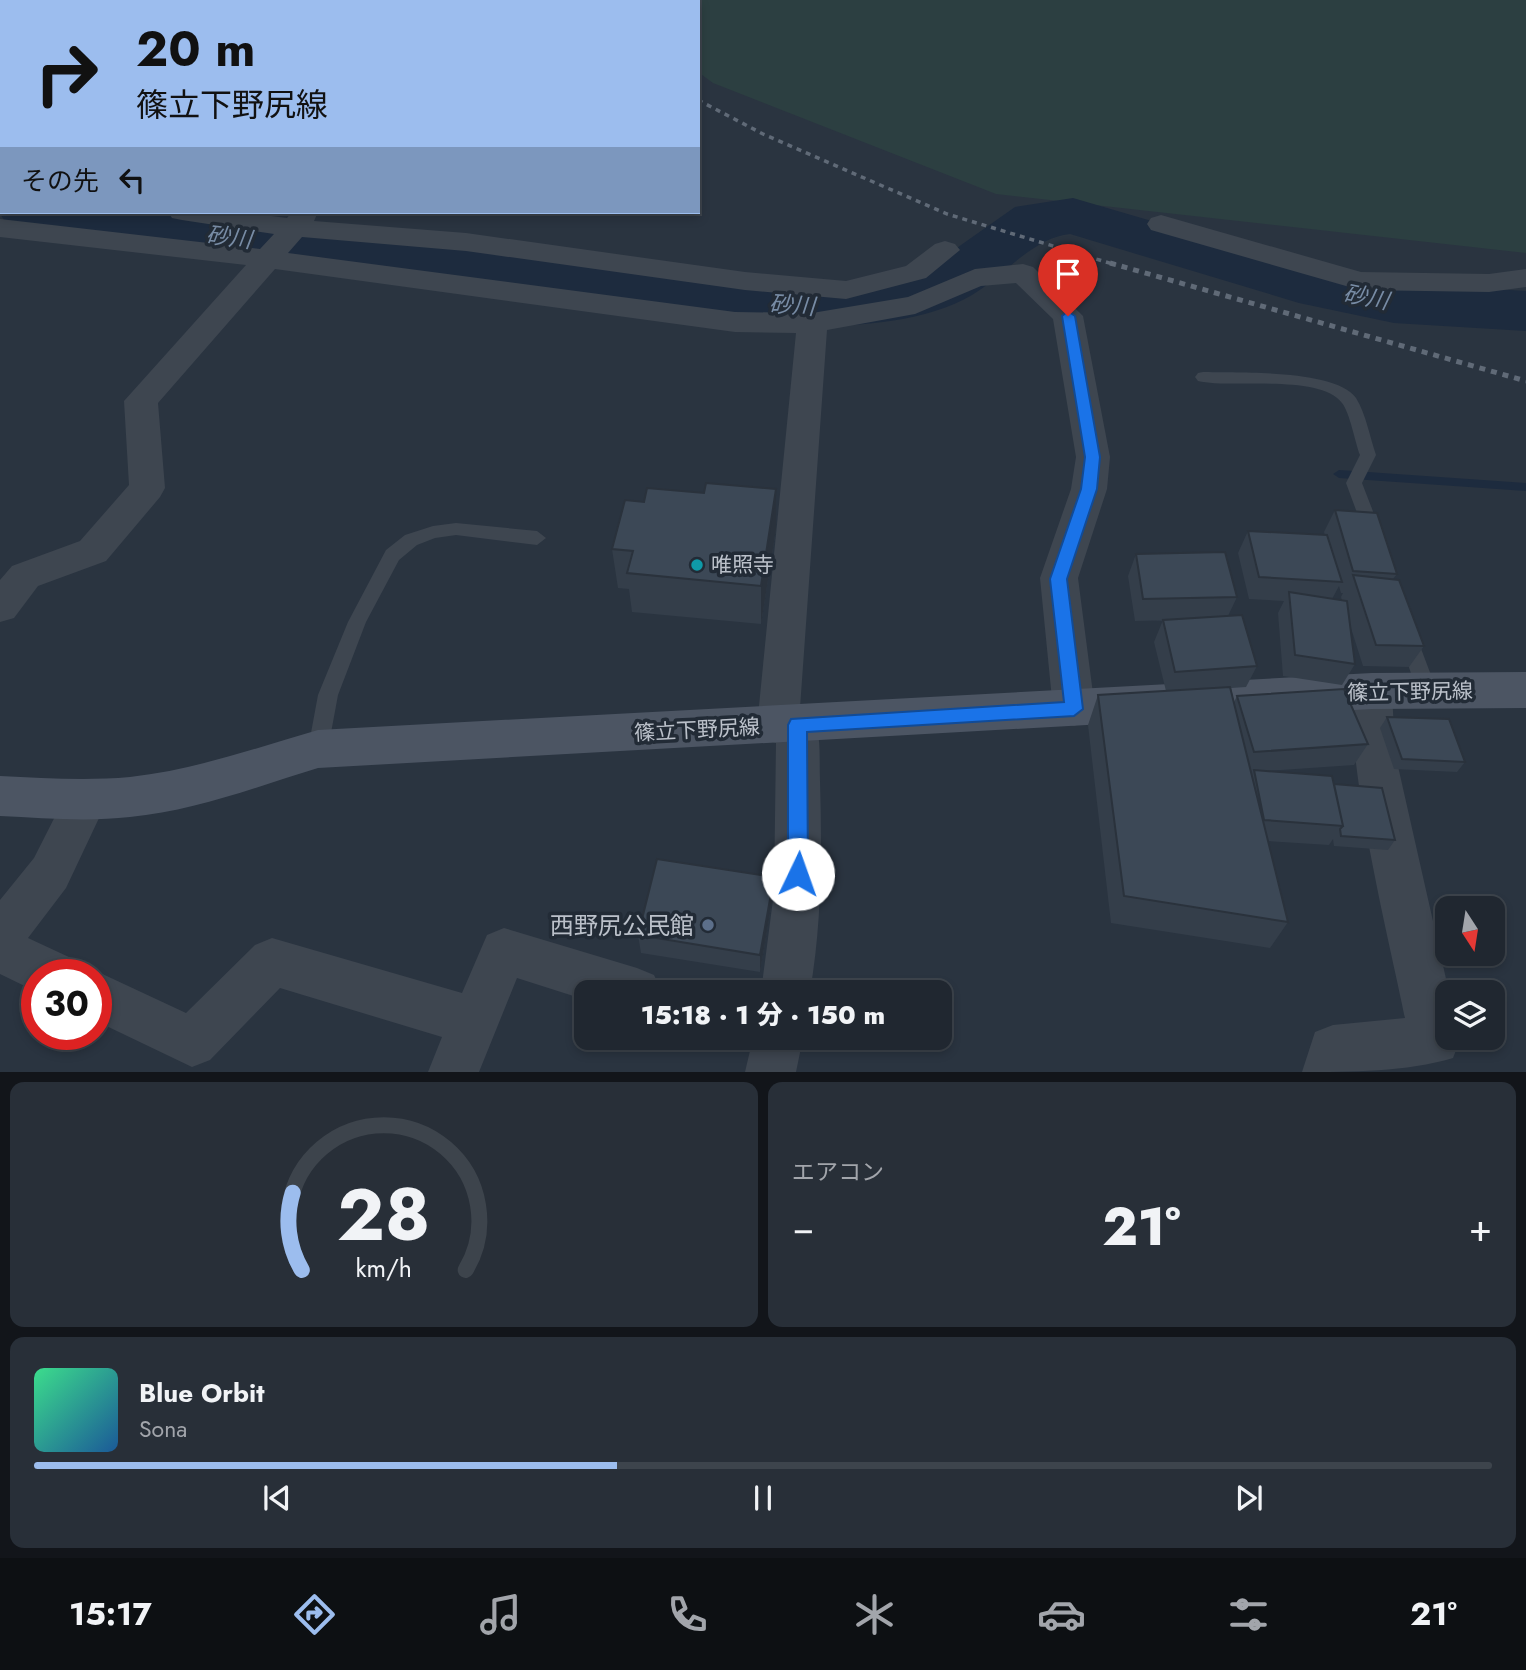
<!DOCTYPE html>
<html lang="ja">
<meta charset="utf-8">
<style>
:root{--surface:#202730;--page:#282f38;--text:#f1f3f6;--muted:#a2a5ab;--line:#3d444c;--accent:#9cbdee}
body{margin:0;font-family:Jost,"Noto Sans JP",sans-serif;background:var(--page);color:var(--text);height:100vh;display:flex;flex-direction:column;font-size:26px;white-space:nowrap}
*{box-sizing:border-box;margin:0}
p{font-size:23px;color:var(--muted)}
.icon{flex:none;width:38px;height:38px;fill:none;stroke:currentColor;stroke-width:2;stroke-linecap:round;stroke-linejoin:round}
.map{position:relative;height:1072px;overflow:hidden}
.details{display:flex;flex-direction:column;gap:10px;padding:10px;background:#12151a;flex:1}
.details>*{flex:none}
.top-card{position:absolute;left:0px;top:0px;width:700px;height:214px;box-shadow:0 4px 10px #0003,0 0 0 2px var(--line);background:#9cbdee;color:#111;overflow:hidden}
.needle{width:46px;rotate:168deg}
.buttons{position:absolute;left:1435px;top:896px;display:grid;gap:14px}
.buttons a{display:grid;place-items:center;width:70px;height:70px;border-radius:14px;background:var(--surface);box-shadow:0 4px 10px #0003,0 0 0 2px var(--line);font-size:35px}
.speed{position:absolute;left:21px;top:959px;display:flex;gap:14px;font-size:35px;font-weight:700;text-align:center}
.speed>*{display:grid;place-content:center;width:91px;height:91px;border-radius:50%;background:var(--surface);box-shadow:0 4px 10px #0003,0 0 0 2px var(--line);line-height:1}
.speed .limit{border:10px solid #d22;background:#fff;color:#111}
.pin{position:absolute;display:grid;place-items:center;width:60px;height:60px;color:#fff;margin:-72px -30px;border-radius:50% 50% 50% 0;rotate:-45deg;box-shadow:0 0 7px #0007}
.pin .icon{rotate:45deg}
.me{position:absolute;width:77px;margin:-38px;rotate:3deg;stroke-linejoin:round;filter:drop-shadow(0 0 5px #0008)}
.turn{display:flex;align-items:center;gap:24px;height:147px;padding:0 21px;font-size:32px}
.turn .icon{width:91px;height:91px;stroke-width:2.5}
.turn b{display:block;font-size:49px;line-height:60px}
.then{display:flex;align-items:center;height:66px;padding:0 21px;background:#0003;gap:14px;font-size:26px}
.big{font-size:52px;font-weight:800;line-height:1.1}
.details .card{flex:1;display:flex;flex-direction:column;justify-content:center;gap:10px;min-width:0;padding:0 24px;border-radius:14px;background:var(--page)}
.details .dial{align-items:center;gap:0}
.dial svg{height:182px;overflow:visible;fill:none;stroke:var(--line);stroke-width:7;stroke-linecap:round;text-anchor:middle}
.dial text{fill:var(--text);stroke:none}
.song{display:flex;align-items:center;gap:21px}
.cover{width:84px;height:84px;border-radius:10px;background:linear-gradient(135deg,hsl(150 70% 55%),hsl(210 70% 35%))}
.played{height:7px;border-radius:4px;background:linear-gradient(90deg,var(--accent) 40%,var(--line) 40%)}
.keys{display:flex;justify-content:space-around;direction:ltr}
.heat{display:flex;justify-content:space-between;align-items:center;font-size:38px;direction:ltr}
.details .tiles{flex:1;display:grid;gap:10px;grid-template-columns:1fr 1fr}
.card:last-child{grid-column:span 2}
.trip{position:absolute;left:574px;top:980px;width:378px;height:70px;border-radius:14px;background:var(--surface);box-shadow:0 4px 10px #0003,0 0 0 2px var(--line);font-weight:800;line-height:70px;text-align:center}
.tabs{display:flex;height:112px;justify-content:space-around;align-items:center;background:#0d1013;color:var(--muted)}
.tabs .icon{width:49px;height:49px}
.tabs .current{color:var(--accent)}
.tabs b{font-size:32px;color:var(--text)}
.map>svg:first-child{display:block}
.green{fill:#2c3f41}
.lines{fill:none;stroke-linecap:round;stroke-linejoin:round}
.stream{fill:#1d2b3e;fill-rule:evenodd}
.river{fill:#1d2b3e;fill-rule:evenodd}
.service{fill:#3e4650;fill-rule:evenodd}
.minor{fill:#3e4650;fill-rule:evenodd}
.secondary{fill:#4c5563;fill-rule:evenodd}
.rail-far1{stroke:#606a77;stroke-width:3.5;stroke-dasharray:5 5;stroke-linecap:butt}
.rail{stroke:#606a77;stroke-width:5;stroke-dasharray:6 6;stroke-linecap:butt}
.wall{fill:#343e4a;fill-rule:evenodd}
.shaded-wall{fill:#2a323c}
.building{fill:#3c4856;stroke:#2a323c;stroke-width:2}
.route{fill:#1a73e8;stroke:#114b97;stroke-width:2}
.culture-dot{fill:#0f9aa8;stroke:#222b36;stroke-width:2.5}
.service-dot{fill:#5c6f8a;stroke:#222b36;stroke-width:2.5}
.labels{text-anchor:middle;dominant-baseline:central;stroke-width:7;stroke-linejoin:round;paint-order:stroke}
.poi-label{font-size:21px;fill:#bbc1ca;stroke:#222b36;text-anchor:start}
.street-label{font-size:21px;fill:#bbc1ca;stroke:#222b36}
.water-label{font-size:23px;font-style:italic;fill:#788ca5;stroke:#222b36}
.near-poi-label{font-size:24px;fill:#bbc1ca;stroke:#222b36;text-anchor:end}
</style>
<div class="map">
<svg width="1526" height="1072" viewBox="0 0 1526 1072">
<rect width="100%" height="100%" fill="#2a3440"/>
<path class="green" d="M598 0H1526V253L996 194 713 83 698 72V2Z"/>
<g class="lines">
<path class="stream" d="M1339 470 1526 483V491L1339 478 1333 474Z"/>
<path class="river" d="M1073 198 1309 267 1394 283 1526 291V331L1394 323 1299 303 1070 234C1032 238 1004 276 972 295 921 325 846 327 789 326L28 230 7 224 0 214 2 207V212H172L789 286 852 287 904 277 927 269 1015 207Z"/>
<path class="service" d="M1203 372C1236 373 1336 369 1356 398 1366 414 1370 438 1376 455L1362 483 1381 532 1378 537H1366L1346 483 1360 455C1355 442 1350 413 1342 403 1320 373 1230 389 1198 381L1195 377 1198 373Z
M456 523 537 531 546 538 537 545 456 535 435 538 417 545 399 560 366 622 338 695 328 749 325 755 318 758 311 755 308 749 318 695 348 622 386 550 405 535 433 526Z
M1408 630 1415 633 1417 638 1437 691 1434 697 1427 699 1420 697 1417 691 1399 638 1401 633Z"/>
<path class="minor" d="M79 0H101L102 2H80Z
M461 0H484L460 2Z
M0 180H2V196H0Z
M168 212H240L287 218 292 212H318L314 221 466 233 745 272 846 281 906 266 935 244 945 241 955 244 960 250 926 278 846 299 745 290 466 251 302 237 288 253 735 312 812 313 908 297 975 269 1023 264 1033 267 1083 316 1110 457 1107 489 1078 578 1095 709 1089 721 1074 726 1059 721 1053 709 1040 578 1071 489 1076 457 1053 319 1016 283 981 286 915 314 827 330 800 708 812 712C822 733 819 759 820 781 822 852 822 922 810 992H761L774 892 776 743 763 739 757 726 796 333 735 332 275 269 158 403 165 488 160 497 106 561 38 586 14 618 0 622V580L12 566 80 541 129 485 124 401 246 265 0 237V219L260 249 274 234 182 220 172 218Z
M1161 215 1361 272 1489 274 1526 269V287L1489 292 1360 290 1151 230 1147 224 1151 218Z
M1372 674 1386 679 1392 691 1395 753 1449 992 1447 1038 1460 1040 1453 1058C1407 1072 1350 1072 1302 1072L1315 1032 1333 1025 1405 1018C1393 956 1335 725 1358 679Z
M86 780 101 785 108 799 66 888 28 938 71 958 78 975H37V992L0 974V900L34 858 71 785Z
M504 928 637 968 654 975 662 992H586V1000L517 978 479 1072H428L442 1037 280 988 210 1060 192 1067 96 1021V975H86L96 971 186 1013 255 945 272 938 462 993 487 935Z
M753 1038H803L796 1072H745Z"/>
<path class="secondary" d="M1526 672V708L1372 709 318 768C256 787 194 811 130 817 87 822 43 818 0 816V776C43 778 86 781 130 777 194 770 256 748 318 730L1372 673Z"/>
<path class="rail-far1" d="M535 0 538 2
M698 100 763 134 947 214 1116 265"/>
<path class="rail" d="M1110 263 1526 381"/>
</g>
<path class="wall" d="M776 489V529L761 624 632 612 629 589 618 588 612 549 644 502 704 493Z
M1335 510 1397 574 1393 579 1424 646 1409 667 1363 666 1350 625 1355 664 1342 685 1283 676 1278 613 1284 601 1249 599 1238 553 1248 531 1325 535 1324 532ZM1339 586 1341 593H1343L1341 597 1342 600 1332 599Z
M1136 554 1237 597 1228 616 1257 666 1246 687 1231 688 1234 702 1237 696 1368 744 1354 765 1266 771 1334 784 1395 840 1388 850 1334 846 1333 839 1329 845 1268 841 1288 922 1270 948 1111 923 1088 725 1098 695 1166 691 1154 642 1163 620H1173L1135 621 1128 576Z
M1387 717 1465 762 1457 772 1394 769 1380 728Z
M773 896 760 972 641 953 638 935Z"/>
<path class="shaded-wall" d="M776 489V529L761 624V586Z
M774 877 773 896 760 972V955Z"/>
<path class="building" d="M706 483 776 489 761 586 627 573 633 551 612 549 625 500 644 502 647 488 704 493Z
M1335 510 1377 513 1397 574 1353 571Z
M1248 531 1327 535 1342 582 1259 577Z
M1225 552 1237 597 1143 599 1136 554Z
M1353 575 1399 580 1424 646 1376 645Z
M1289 592 1347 601 1355 664 1295 655Z
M1242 615 1257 666 1175 672 1163 620Z
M1230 687 1288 922 1124 896 1098 695Z
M1344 689 1368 744 1254 752 1237 696Z
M1387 717 1449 719 1465 762 1402 759Z
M1254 770 1332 776 1343 826 1264 820Z
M1334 784 1382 788 1395 840 1341 836 1340 829 1343 826Z
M657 859 774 877 760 955 638 935Z"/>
<path class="route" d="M1068 311 1075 316 1100 457 1097 489 1067 579 1083 709 1074 716 807 732 808 874 805 881 798 884 791 881 788 874V725L791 719 1064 702 1050 579 1081 489 1085 457 1062 316Z"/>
<circle class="culture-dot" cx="697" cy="565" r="7"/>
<circle class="service-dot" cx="708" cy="925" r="7"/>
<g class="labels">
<g class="poi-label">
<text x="711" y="565">唯照寺</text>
</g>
<g class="street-label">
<text transform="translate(1410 692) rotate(-1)">篠立下野尻線</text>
<text transform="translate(697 730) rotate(-3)">篠立下野尻線</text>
</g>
<g class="water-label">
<text transform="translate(229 237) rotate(7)">砂川</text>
<text transform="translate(1366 297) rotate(11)">砂川</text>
<text transform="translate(792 305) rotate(4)">砂川</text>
</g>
<g class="near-poi-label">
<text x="694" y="925">西野尻公民館</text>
</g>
</g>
</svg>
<div class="buttons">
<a><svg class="needle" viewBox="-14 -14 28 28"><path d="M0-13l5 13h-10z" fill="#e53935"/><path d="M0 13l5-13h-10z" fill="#a2a5ab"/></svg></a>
<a><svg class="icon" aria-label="layers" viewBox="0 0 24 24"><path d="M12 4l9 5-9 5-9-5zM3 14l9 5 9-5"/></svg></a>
</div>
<div class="speed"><div class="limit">30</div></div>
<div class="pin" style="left:1068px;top:316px;background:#d93025"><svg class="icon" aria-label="arrive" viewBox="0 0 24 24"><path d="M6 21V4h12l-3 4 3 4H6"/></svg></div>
<svg class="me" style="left:798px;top:874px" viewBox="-20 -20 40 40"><circle r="19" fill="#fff"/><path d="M0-13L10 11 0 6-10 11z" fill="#1a73e8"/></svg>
<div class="trip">15:18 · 1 分 · 150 m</div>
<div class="top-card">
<div class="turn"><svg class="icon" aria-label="right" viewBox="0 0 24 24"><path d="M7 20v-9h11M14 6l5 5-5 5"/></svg><div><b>20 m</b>篠立下野尻線</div></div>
<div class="then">その先<svg class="icon" aria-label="left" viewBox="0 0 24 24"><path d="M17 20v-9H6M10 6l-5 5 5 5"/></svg></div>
</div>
</div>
<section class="details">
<div class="tiles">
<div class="card dial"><svg viewBox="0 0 100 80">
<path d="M14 69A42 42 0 1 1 86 69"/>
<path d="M14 69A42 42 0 0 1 10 35" stroke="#9cbdee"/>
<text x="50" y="56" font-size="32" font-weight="700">28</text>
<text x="50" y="72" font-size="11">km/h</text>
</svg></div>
<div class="card"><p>エアコン</p>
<div class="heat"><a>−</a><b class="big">21°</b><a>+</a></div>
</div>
<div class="card">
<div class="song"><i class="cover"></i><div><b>Blue Orbit</b><p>Sona</p></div></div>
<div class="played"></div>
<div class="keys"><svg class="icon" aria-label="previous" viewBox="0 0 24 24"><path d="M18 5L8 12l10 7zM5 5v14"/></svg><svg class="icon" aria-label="pause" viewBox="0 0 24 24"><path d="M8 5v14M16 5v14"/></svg><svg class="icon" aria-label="next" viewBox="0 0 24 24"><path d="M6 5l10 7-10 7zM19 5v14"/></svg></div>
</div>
</div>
</section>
<nav class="tabs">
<b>15:17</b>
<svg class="icon current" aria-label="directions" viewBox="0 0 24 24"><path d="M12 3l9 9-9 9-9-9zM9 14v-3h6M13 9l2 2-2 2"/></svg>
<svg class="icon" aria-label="music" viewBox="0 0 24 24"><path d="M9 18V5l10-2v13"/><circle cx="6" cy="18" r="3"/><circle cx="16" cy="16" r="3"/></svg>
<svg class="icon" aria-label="phone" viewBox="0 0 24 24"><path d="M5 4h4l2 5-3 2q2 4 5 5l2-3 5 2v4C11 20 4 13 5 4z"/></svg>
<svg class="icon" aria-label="climate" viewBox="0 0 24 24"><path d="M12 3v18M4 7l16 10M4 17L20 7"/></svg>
<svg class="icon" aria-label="car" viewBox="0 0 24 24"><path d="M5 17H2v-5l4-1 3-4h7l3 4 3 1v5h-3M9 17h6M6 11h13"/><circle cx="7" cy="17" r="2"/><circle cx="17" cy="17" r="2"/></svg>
<svg class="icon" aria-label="filters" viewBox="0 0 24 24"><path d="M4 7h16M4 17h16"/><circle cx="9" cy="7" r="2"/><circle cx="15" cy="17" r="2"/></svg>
<b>21°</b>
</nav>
